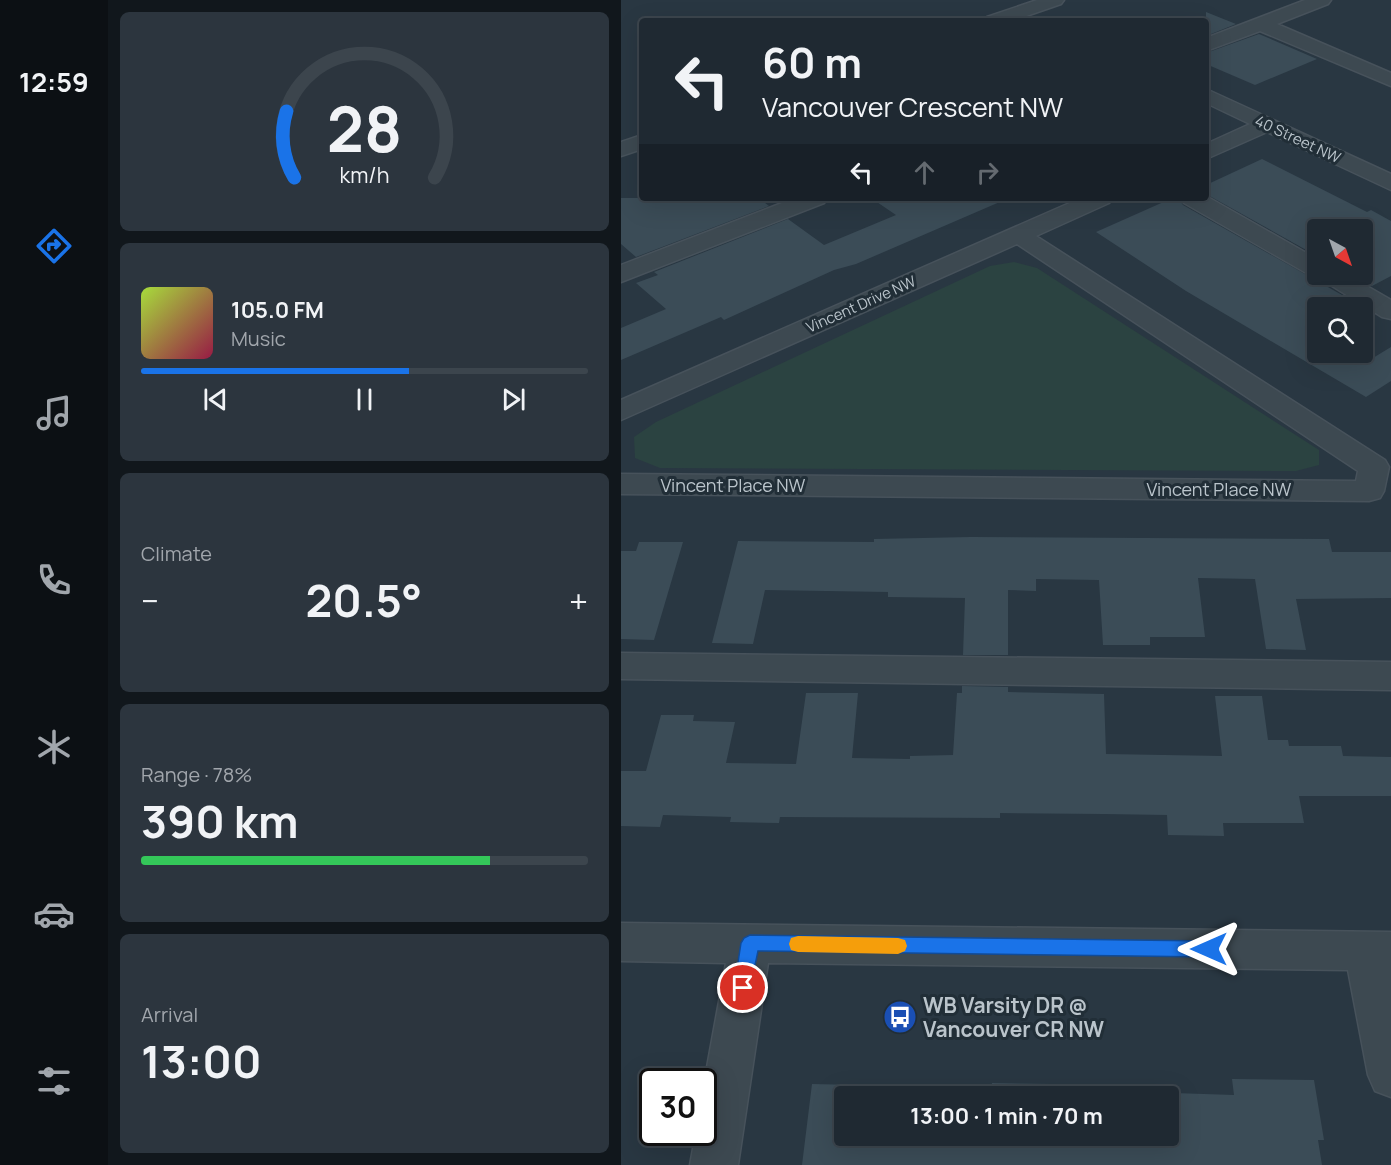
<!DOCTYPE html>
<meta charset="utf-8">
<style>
:root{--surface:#1f2932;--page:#2c353e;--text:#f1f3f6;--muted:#a1a6ac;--line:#3c454d;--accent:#1a73e8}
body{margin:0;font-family:Manrope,sans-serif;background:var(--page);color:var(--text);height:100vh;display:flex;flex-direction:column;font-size:22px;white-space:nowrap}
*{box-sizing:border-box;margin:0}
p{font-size:20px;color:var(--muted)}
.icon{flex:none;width:33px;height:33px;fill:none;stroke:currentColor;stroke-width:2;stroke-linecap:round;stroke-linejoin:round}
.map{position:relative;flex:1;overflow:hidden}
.details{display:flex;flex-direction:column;gap:12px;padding:12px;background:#11171c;width:513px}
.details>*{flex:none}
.guide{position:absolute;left:18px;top:18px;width:570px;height:183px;border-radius:6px;box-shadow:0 6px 24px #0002,0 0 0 2px var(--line);background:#1f2932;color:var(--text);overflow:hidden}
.needle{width:39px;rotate:140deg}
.buttons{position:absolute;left:686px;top:219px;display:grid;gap:12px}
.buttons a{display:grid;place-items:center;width:66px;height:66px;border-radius:6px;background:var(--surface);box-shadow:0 6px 24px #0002,0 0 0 2px var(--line);font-size:30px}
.speed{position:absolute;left:18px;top:1068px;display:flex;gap:12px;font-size:30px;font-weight:700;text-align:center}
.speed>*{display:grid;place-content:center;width:78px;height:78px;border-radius:50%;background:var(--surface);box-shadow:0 6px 24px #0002,0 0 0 2px var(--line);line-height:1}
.speed .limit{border:3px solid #111;border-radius:9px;background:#fff;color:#111}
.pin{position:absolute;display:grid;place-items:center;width:51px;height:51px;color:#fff;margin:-26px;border:3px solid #fff;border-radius:50%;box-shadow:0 2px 6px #0007}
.me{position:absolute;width:66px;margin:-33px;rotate:270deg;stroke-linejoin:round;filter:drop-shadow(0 0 4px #0008)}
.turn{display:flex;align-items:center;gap:21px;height:126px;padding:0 24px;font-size:27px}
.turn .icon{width:78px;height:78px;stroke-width:2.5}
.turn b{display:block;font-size:42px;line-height:51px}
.lanes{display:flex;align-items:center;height:57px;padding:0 24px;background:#0003;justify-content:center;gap:30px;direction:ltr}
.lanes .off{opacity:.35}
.big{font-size:45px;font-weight:700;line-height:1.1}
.details .tile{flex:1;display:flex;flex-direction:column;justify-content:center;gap:9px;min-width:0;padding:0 21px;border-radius:9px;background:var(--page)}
.details .dial{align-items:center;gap:0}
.dial svg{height:156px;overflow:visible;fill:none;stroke:var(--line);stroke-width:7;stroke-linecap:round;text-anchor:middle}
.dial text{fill:var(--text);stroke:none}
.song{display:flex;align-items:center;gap:18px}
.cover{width:72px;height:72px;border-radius:9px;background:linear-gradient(135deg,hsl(80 70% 55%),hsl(340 70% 35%))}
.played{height:6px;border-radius:3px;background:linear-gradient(90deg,var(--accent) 60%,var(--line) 60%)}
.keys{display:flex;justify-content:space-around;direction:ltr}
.heat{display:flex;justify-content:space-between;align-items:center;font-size:33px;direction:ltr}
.charge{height:9px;border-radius:4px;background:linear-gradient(90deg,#34c759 78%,var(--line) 0)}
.trip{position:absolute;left:213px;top:1086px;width:345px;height:60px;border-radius:6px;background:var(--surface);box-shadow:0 6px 24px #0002,0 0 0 2px var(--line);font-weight:700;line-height:60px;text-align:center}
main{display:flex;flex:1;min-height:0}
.tabs{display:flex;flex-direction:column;width:108px;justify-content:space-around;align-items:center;background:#0c1014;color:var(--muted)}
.tabs .icon{width:42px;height:42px}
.tabs .selected{color:var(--accent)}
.tabs b{font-size:27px;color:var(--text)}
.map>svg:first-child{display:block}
.green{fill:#2b4341}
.building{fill:#3b4c57;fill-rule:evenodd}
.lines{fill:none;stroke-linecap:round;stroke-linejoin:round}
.minor-casing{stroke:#47525b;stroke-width:3}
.minor{fill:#3d4951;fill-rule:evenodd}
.route{fill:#1a73e8;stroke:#114b97;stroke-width:1.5}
.slow{fill:#f59e0b}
.labels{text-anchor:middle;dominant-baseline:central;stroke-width:6;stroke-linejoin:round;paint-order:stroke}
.far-street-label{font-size:15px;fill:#bac4cb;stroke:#212e37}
.street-label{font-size:18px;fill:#bac4cb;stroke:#212e37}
.near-poi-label{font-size:21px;font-weight:bold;fill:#bac4cb;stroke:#212e37;text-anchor:start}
</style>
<main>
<nav class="tabs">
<b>12:59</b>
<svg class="icon selected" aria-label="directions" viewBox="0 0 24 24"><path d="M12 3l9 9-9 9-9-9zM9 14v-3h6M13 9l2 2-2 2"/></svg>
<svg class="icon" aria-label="music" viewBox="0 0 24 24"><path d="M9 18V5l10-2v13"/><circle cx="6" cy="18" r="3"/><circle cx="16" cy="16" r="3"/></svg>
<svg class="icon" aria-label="phone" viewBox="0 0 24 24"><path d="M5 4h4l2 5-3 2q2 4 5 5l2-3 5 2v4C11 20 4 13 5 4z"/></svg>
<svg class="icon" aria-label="climate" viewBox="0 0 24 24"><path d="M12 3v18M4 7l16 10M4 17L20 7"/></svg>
<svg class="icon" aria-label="car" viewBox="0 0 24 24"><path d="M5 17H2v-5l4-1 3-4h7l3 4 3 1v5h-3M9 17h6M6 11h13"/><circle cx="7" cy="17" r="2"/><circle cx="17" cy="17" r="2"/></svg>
<svg class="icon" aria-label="filters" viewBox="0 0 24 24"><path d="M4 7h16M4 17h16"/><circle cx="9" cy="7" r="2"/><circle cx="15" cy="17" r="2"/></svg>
</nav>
<section class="details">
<div class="tile dial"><svg viewBox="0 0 100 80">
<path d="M14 69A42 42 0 1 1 86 69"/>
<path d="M14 69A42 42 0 0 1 10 35" stroke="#1a73e8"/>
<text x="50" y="56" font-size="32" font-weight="700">28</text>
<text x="50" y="72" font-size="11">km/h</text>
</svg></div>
<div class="tile">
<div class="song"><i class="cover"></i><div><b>105.0 FM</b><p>Music</p></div></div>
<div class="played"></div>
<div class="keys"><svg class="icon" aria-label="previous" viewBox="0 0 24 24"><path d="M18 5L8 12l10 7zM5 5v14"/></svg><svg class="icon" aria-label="pause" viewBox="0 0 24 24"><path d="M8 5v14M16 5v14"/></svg><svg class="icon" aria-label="next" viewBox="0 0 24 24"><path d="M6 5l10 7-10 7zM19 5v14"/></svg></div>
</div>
<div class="tile"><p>Climate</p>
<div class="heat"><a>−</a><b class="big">20.5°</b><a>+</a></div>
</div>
<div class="tile"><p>Range · 78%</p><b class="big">390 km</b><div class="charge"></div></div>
<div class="tile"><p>Arrival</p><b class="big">13:00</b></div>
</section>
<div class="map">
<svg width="770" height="1165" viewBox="0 0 770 1165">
<rect width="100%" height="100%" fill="#293742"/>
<path class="green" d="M393 262 416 268 698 450V465L675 471 39 468 14 458 13 437 35 422 369 266Z"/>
<path class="building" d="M585 12 615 24 585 36Z
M638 34 696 59 634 85 585 64V53Z
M641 159 746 212 750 210 770 221V276L751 286 730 274H741V230H696V256L585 194V185Z
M0 198H138L148 206 15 257 0 244Z
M250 198H388L235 264 213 270 103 320 100 317 0 360V328L45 309 15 283 37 275 33 272 167 219 203 245 275 215Z
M557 198 562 205 728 299 714 308H696V317L684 324 696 331V352H733L747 361 770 347V381L745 397 565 291 475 232 547 200Z
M350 537 708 539 711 552H770V598L675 599 685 650 645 649 634 579 577 578 584 637H529V645H482L478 580 415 579V591L387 590V655H342L344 598 267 597V592L144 590 132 644 91 643 117 541 253 542V539Z
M18 542H62L33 640 0 639V551H15Z
M341 686 387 687V692L483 694 485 754 601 756 594 696H641L647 740H667L668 746H720L722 756 770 757V796H678L683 823H602L603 836 547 835 546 815 483 814 379 813V818L159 817 158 823 109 822 110 817 42 815 39 827 0 826V771H25L40 715H73L72 721 114 722 105 763 175 764 185 693H237L231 758 289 759V756L332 755 336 693H341Z
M611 1079 693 1080 703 1140H697L701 1165H181L191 1084 370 1088 371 1083 431 1084V1089L613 1095ZM224 1096H548V1136H224Z"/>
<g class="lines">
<g class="minor-casing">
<path id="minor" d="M416 0H443L440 4 391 21H364L366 17Z
M684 0H710L707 4 656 24 770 73V86L639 31 585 51V38Z
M585 89 770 174V190L646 132 585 159V144L629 124 585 103Z
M21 135V149L0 156V142Z
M585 196 696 259V274H725L770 300V319L761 317 695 276 687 274 563 203 559 198Z
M174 198H207L203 203 0 282V265Z
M460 198H492L488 203 415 236 764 460 768 467 763 491 759 498 748 501 0 494V474L735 481 737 471 396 244 0 420V400Z
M0 653 770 662V690L0 679Z
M0 923 770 932V1097L754 1091 747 1075 727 970 147 963 117 1165H69L75 1132H82V1089L105 963 0 961Z"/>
</g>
<use href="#minor" class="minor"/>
</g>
<path class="route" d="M129 935 588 941 594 944 597 949 594 955 588 957 137 951 128 994 122 996 116 994 113 988 120 943 123 938Z"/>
<path class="slow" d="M177 936 277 938 284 940 286 946 284 951 277 954 177 952 170 950 168 944 170 938Z"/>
<defs>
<g id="bus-disc" transform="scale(1.725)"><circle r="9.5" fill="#1a4fb4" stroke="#212e37"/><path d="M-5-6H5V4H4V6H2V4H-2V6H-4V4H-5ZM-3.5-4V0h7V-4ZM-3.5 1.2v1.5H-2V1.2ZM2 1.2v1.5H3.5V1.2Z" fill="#fff"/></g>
</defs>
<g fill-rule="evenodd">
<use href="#bus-disc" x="279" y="1017"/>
</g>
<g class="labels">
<g class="far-street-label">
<text transform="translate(677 139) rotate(25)">40 Street NW</text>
<text transform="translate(240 304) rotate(-24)">Vincent Drive NW</text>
</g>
<g class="street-label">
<text x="112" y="485">Vincent Place NW</text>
<text x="598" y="489">Vincent Place NW</text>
</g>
<g class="near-poi-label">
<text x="302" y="1005">WB Varsity DR @<tspan x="302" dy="24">Vancouver CR NW</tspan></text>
</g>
</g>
</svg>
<div class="buttons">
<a><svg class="needle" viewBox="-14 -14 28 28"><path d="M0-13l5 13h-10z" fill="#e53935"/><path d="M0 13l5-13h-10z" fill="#a1a6ac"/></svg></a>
<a><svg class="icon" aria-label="search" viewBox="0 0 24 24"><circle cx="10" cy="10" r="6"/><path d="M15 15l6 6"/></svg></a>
</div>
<div class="speed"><div class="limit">30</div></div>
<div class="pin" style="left:122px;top:988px;background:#d93025"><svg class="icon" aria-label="arrive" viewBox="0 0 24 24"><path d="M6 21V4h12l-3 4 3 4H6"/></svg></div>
<svg class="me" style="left:588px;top:949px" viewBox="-20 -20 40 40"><path d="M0-17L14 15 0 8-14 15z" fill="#1a73e8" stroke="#fff" stroke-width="4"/></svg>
<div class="trip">13:00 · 1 min · 70 m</div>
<div class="guide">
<div class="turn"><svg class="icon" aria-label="left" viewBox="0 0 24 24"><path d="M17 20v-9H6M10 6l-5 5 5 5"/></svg><div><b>60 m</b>Vancouver Crescent NW</div></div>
<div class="lanes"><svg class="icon" aria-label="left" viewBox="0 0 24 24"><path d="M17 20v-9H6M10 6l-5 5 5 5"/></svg><svg class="icon off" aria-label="ahead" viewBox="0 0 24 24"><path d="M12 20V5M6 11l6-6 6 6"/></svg><svg class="icon off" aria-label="right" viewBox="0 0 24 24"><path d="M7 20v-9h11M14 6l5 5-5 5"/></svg></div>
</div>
</div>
</main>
